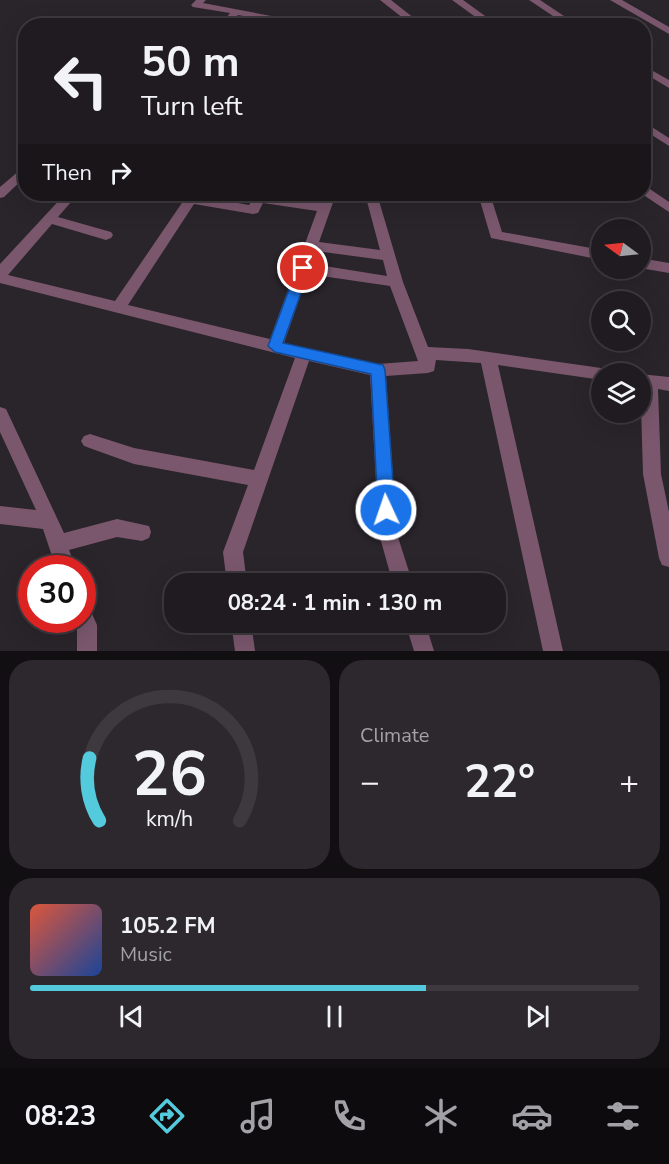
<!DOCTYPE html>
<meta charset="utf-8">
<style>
:root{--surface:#201b20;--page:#2d282d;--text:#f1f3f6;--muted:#a2a1a5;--line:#3d393e;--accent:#54cadd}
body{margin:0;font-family:"Nunito Sans",sans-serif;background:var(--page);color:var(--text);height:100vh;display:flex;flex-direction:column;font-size:22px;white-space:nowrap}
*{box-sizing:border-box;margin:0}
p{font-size:20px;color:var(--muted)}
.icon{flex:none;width:33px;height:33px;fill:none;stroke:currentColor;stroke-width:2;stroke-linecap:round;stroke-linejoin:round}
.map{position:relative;height:651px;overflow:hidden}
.side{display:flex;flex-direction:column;gap:9px;padding:9px;background:#120f12;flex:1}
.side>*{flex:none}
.top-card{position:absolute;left:18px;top:18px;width:633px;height:183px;border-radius:24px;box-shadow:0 6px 24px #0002,0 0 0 2px var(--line);background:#201b20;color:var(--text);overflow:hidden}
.needle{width:39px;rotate:285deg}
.fabs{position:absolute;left:591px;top:219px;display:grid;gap:12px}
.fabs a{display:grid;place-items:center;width:60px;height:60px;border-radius:50%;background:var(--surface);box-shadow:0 6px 24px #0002,0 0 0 2px var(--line);font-size:30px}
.speed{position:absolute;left:18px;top:555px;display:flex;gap:12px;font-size:30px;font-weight:700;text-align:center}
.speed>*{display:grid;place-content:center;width:78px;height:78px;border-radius:50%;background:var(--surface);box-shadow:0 6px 24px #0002,0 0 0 2px var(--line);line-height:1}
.speed .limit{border:9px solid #d22;background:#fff;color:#111}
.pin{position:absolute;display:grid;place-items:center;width:51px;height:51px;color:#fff;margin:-26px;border:3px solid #fff;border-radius:50%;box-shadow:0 2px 6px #0007}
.me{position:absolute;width:66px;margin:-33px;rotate:357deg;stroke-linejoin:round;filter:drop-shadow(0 0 4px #0008)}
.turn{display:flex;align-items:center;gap:21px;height:126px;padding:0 24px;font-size:27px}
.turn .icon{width:78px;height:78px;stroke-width:2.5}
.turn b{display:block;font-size:42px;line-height:51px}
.then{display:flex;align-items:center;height:57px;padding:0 24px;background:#0003;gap:12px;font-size:22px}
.big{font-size:45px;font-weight:700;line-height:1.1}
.side .widget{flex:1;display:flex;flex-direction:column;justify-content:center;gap:9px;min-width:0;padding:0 21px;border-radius:24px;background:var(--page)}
.side .dial{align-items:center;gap:0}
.dial svg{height:156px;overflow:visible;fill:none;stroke:var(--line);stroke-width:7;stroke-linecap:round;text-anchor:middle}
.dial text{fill:var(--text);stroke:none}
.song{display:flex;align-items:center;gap:18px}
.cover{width:72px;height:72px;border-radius:9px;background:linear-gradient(135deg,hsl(10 70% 55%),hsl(220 70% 35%))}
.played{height:6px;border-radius:3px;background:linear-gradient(90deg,var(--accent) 65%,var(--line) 65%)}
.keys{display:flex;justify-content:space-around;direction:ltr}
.heat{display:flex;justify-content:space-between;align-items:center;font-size:33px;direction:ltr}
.side .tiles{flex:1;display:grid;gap:9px;grid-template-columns:1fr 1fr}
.widget:last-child{grid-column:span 2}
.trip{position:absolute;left:164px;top:573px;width:342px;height:60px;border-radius:24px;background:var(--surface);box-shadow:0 6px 24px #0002,0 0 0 2px var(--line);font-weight:700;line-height:60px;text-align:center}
.dock{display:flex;height:96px;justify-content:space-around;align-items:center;background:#0d0b0d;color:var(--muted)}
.dock .icon{width:42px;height:42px}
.dock .selected{color:var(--accent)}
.dock b{font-size:27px;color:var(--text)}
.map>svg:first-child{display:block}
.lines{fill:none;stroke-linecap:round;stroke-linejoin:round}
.minor{fill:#7a576d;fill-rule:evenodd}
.route{fill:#1a73e8;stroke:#114b97;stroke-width:1.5}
</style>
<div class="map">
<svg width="669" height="651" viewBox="0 0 669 651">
<rect width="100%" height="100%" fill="#2a242b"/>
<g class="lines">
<path class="minor" d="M196 0H206L203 3 324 26H300L238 15 229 26H220L230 13 193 7 191 5Z
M380 0H391L424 26H413Z
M452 0H463L499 26H488Z
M529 0H540L579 26H568Z
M610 0H622L669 27V34Z
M644 66 669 80V88L644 73Z
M644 122 669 138V146L644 130Z
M26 165V176L4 197 0 198V187Z
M644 185 669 202V212L642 194Z
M65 194H78L58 217 111 232 113 235 111 238 106 240 52 224 8 275 115 301 188 194H200L199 196 249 205 256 194H268L320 203 324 194H336L319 242 380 250 365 194H377L403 282 428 347 468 349 608 369 610 374H602V380L498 365 563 651H543L481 363 436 360 434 371 428 373 386 376 397 534 413 584H393L379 534 370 375 309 361 243 552 247 584H227L223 552 248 485 134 464 84 446 81 441 84 436 90 434 134 448 254 470 295 358 0 283V264ZM263 203 317 211 270 339 128 305 194 204 253 214 258 213ZM316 251 383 260 387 276 312 264ZM308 274 390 286 418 361 378 364 284 343Z
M478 194H490L502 232 602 250V260L491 238Z
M640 258 669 263V273L640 268Z
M640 374 669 377V391L658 389 661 474 669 512V567L662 565 659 558 643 474Z
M0 407 6 409 64 533 117 519 149 526 151 532 149 538 142 541 117 537 69 550 76 568H56L43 529 0 524V506L36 510 0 432Z
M82 604 89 607 97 625V651H77V625L74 620H82Z
M231 622H251L255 651H235Z
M405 622H425L434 651H414Z"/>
</g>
<path class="route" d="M303 264 310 268 283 343 378 364 383 365 385 370 395 510 392 516 386 518 380 516 378 510 371 374 275 352 268 346 297 268Z"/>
</svg>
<div class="fabs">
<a><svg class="needle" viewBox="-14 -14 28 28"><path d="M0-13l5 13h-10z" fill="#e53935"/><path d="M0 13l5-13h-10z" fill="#a2a1a5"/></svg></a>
<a><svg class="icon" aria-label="search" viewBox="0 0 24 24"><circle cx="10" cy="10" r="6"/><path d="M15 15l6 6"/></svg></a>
<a><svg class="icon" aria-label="layers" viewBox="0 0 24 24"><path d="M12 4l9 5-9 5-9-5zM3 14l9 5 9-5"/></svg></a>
</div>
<div class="speed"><div class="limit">30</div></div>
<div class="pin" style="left:303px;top:268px;background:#d93025"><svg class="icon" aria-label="arrive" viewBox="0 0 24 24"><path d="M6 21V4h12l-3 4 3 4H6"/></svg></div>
<svg class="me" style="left:386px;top:510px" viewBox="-20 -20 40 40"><circle r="17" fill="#1a73e8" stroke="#fff" stroke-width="3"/><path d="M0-11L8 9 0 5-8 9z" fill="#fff"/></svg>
<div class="trip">08:24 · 1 min · 130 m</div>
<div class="top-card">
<div class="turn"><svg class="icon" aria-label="left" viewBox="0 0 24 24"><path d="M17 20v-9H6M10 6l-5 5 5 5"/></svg><div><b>50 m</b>Turn left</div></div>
<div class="then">Then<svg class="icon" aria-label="right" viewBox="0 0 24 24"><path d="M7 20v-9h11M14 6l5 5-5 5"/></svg></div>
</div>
</div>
<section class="side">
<div class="tiles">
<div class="widget dial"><svg viewBox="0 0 100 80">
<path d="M14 69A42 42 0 1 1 86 69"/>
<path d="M14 69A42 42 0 0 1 9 37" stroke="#54cadd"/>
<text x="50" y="56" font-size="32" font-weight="700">26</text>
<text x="50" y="72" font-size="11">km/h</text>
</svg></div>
<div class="widget"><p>Climate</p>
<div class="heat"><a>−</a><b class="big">22°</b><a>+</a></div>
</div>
<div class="widget">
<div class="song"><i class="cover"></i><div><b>105.2 FM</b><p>Music</p></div></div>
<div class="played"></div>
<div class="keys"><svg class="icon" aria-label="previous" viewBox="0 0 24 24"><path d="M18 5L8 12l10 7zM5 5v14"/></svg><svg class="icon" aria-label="pause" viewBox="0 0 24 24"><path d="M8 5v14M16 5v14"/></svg><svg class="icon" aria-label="next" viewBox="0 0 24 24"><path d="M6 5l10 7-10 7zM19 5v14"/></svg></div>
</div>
</div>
</section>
<nav class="dock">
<b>08:23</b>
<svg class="icon selected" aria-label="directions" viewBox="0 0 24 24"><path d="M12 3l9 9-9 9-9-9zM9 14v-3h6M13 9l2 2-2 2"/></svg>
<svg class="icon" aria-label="music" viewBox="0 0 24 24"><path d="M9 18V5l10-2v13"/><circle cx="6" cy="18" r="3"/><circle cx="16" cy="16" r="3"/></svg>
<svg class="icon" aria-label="phone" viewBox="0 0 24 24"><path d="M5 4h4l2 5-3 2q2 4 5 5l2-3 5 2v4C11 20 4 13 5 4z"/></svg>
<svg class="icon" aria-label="climate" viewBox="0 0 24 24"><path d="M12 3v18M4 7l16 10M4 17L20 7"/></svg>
<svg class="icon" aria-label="car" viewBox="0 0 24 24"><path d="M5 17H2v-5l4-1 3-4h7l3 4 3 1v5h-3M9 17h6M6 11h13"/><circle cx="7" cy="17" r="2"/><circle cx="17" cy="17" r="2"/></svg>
<svg class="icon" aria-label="filters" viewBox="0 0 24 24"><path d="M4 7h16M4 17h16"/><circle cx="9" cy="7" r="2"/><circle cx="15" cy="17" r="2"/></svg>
</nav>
